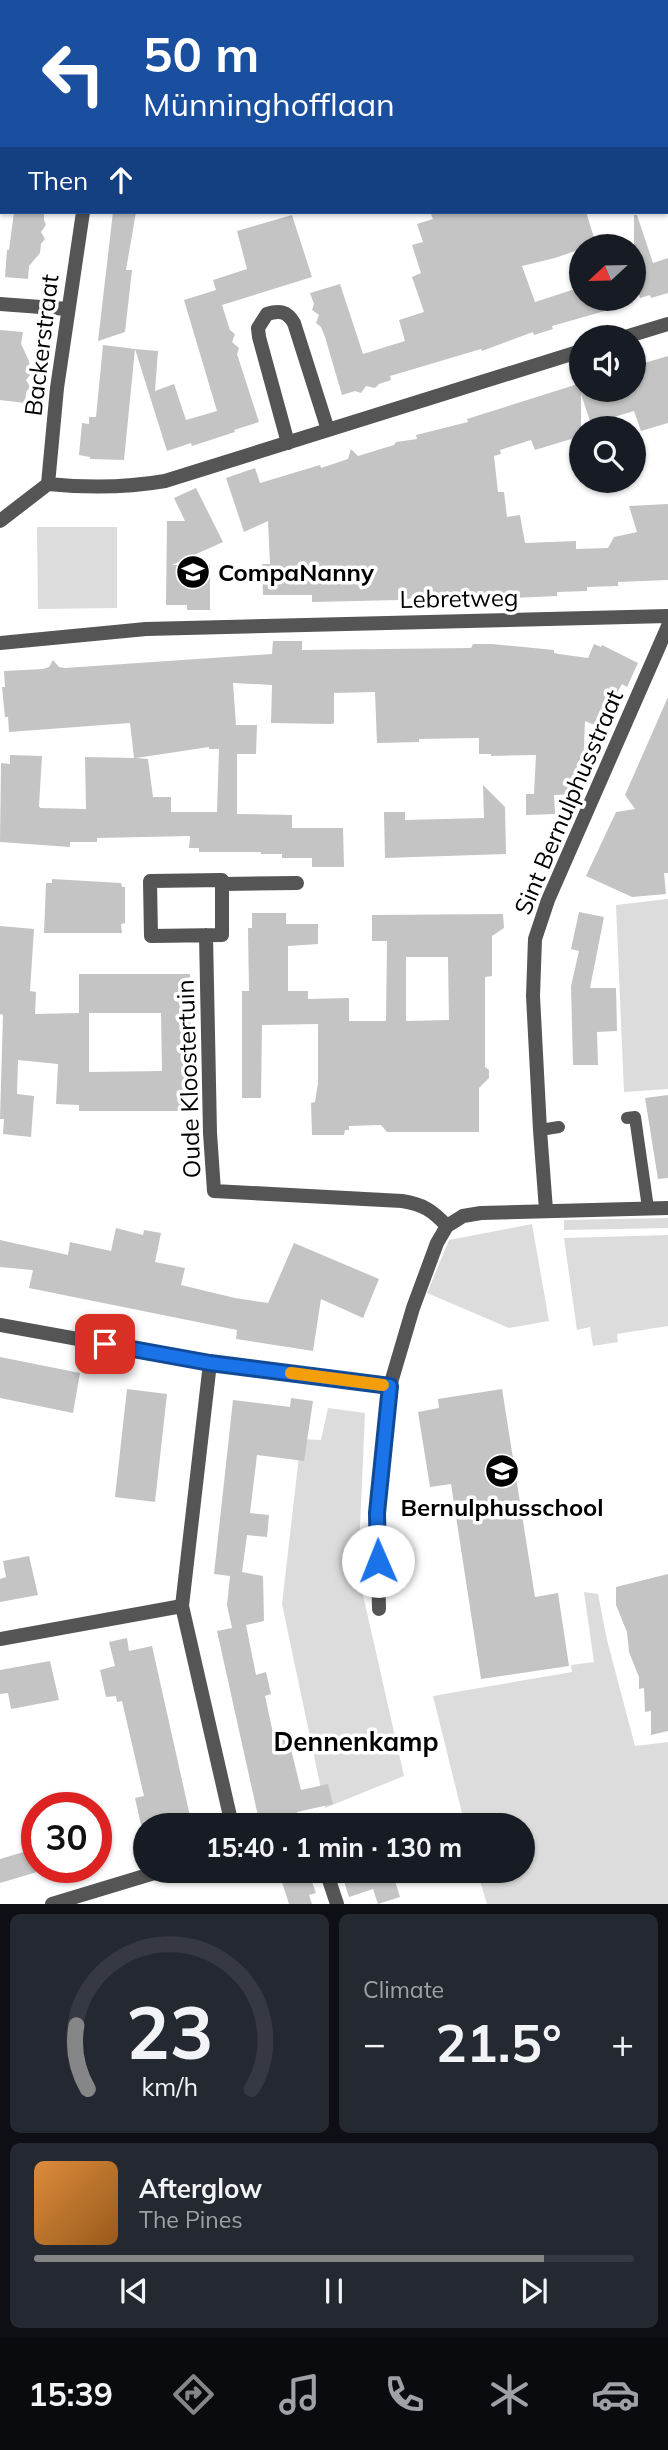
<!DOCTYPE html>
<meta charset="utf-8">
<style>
:root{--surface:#171b24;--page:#242831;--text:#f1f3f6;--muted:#9ea1a6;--line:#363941;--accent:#858687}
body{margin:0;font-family:Mulish,sans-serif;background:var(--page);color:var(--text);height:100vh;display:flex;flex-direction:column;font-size:26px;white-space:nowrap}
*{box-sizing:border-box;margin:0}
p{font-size:23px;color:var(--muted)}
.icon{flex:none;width:38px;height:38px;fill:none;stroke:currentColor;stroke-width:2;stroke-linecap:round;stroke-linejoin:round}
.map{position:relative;height:1904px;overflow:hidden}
.side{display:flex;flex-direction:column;gap:10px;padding:10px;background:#0d0f14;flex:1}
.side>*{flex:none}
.hud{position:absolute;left:0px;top:0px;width:668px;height:214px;box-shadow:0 2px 5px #0004;background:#1a4fa0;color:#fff;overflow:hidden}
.needle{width:46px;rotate:248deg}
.controls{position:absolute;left:569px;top:234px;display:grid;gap:14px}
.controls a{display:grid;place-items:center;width:77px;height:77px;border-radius:50%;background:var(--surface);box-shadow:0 2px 5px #0004;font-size:35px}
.speed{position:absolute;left:21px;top:1792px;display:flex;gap:14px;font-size:35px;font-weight:700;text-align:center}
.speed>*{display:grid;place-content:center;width:91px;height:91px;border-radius:50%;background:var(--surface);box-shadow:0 2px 5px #0004;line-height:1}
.speed .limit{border:10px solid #d22;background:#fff;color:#111}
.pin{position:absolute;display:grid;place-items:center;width:60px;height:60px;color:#fff;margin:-30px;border-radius:14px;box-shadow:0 4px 10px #0006}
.me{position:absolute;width:77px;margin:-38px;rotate:359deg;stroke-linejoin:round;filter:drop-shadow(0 0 5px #0008)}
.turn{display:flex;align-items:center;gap:24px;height:147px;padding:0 28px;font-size:32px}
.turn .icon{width:91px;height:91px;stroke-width:2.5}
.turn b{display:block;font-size:49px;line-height:60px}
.then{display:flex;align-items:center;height:66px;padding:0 28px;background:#0003;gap:14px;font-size:26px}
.big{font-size:52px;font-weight:700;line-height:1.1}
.side .tile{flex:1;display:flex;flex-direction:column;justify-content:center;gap:10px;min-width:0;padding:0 24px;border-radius:10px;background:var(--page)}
.side .dial{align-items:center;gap:0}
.dial svg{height:182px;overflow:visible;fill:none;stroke:var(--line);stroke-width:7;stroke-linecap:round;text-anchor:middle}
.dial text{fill:var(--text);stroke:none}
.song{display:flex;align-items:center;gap:21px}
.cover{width:84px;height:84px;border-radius:10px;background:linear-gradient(135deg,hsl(30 70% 55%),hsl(30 70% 35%))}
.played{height:7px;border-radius:4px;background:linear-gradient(90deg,var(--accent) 85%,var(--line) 85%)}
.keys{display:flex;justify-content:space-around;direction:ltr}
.heat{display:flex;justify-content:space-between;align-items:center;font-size:38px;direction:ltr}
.side .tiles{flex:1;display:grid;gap:10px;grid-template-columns:1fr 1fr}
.tile:last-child{grid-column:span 2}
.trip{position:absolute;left:133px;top:1813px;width:402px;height:70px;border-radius:35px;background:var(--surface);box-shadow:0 2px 5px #0004;font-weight:700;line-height:70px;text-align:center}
.menu{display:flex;height:112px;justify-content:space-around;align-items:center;background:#090b0e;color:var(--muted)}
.menu .icon{width:49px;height:49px}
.menu .current{color:var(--accent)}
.menu b{font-size:32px;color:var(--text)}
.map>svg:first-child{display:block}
.green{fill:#dcdcdc}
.building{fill:#c4c4c4;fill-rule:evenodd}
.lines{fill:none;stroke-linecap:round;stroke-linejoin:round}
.lane{stroke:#555;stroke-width:12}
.street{stroke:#555;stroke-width:14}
.route-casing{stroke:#114b97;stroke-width:18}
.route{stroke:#1a73e8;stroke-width:12}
.slow{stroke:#f59e0b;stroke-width:12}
.labels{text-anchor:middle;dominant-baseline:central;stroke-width:7;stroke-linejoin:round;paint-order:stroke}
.street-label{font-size:24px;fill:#000;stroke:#fff}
.poi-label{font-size:24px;font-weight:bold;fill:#000;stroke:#fff;text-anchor:start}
.neighbourhood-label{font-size:26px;font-weight:bold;fill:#000;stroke:#fff}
</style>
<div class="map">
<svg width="668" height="1904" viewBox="0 0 668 1904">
<rect width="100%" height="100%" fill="#fff"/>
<path class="green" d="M37 527H117V608L38 609Z
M668 899V1089L624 1092 616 905Z
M668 1218V1228L564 1230V1220Z
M532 1224 549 1321 509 1328 427 1293 449 1240Z
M668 1235V1326L617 1334 618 1342 593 1346 590 1327 577 1330 564 1238Z
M328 1408 365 1413 358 1573 404 1776 325 1808 282 1604 301 1439 321 1440Z
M584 1592 598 1594 607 1640 635 1746 668 1742V1904H487L477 1871H523V1825H465L433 1696 572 1672 571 1665 594 1662Z"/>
<path class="building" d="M14 212H44V220L46 225 41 232 45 239 41 244 40 253 29 266 28 279 5 277 7 250H9Z
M113 212H136L126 270H132L125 332 98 341Z
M430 212H586L597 247H581V249L555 258 522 266 535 302 581 287V299H632L633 303 552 326 553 329 534 335 533 332 482 351 481 349 390 376 391 380 379 384 375 388 366 386 361 393 355 391 342 395 325 337 321 327 316 323 319 315 312 310 314 304 310 293 340 284 363 354 405 341 399 320 424 312 412 277 421 273 412 245 423 242 417 224 433 219Z
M292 215 312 277 222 305 230 330 235 334 232 342 239 348 237 354 259 422 234 430 235 432 192 446 191 443 167 451 135 349 158 351 155 391 174 384 186 420 217 411 184 300 216 290 213 280 247 269 237 231Z
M634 215H637L653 263 668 258V293L651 298 650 295 640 298 634 275Z
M0 330 23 332 21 344 29 361 30 370V375L26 380 30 387 26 392 25 403 0 400Z
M103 345 135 349 124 460 90 459V457L79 455 82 423 89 424V417H96Z
M668 356V423L641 431 634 411 591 424 581 394V436L535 450 531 440 500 450 501 454 494 456 498 492H504L507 517 520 515 525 543 576 541V549L608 548 614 537 637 532 629 506 668 504V580L618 582V586L587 587V591L557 592V596L493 599H444V594L400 600 312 602V595H263L262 564H270L268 521 244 532 226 478 255 468 260 483 320 465 321 468 348 459 351 449 358 456 394 445 396 442 417 439 416 435 468 422 467 419 581 383V390H634V366Z
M196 488 223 542 172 565H210V610H187V605H166L167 521H185L174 498Z
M273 641H302V650L471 648 473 644H492L554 650V653L559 654 588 658 594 644 601 647 602 645 638 663 627 687 622 684 599 727 585 721 582 794 554 795 555 814 526 815V794H534L536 755 491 756V754H479V738L419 739V742L377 743 375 692 334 693V723L332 724 271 723 272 685 233 683 236 725H257L256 754H237V814L292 815V828H343L344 867H312V858H282V854H261V852H199V848H189L190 836 97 838V842H70V847L0 842 1 763 10 764V755L42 756 39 806 40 808 86 809 85 757 134 758 130 723 9 732 8 717H5L2 687H5L4 671 43 669 49 667 53 660 59 667 65 668 272 654ZM209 747V749H219L217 812H171V797H153L148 759 136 758Z
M668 697V873H664L666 894 632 897 586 876 616 812 635 809 625 795Z
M483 785 505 807 506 854 385 858 384 812H405V820L484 818Z
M52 879 121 883 122 887H125V923L121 924 122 933H44L46 883H52Z
M579 912 604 917 590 988H616L617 1031 597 1032 598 1065H573L571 986 579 951 571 949Z
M252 913H286V924H318V944L288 946V991H308V999L349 998V1021H386L387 941H372V915L503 914 504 928 492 936V976L485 977V1067L489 1070V1078L479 1088V1132H387L381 1125 349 1126V1130H345L344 1135H312L311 1103 315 1102 318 1083V1024L262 1025 261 1098H242V991H249L248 928H252ZM406 957H448L449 1020 406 1021Z
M0 926 34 929 30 991 36 992 35 1014 79 1013V974H190L191 1033 187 1054V1111H79V1105L56 1104 58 1064 18 1060 17 1094 34 1096 31 1137 3 1134 4 1119H0L3 1015 0 1014ZM89 1013H161L162 1071 89 1072Z
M668 1095V1178L658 1179 645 1098Z
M116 1228 143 1235 144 1230 161 1233 155 1262 185 1268 181 1285 235 1298 268 1303 294 1243 379 1279 363 1318 321 1299 313 1351 236 1339 237 1330 29 1288 33 1270 0 1267V1240L68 1255 70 1242 111 1251Z
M0 1357 80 1373 73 1413 0 1398Z
M127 1389 167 1394 155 1502 115 1497Z
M502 1389 535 1597 558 1593 569 1666 481 1679 451 1484 430 1487 418 1412 439 1408 438 1399Z
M291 1398 313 1401 304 1461 257 1455 250 1513 269 1515 267 1537 247 1535 242 1572 263 1576 264 1621 246 1625 256 1675 266 1672 271 1694 265 1696 274 1738 289 1741 301 1790 328 1784 333 1804 297 1812 300 1825H260L217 1631 232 1628 227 1605 230 1576 214 1574 233 1400 290 1407Z
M29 1556 38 1595 0 1602V1579L6 1577 3 1561Z
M668 1574V1731L651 1735V1711L645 1712 644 1688 639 1689V1677L629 1652 627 1632 616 1605V1587Z
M127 1638 129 1651 152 1646 192 1825H141L135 1798 144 1796 122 1701 117 1702 116 1696 106 1697 100 1670 115 1666 109 1642Z
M50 1661 59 1700 11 1709 8 1693 0 1694V1670Z
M37 1848V1872L0 1883V1859Z
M308 1871 316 1893 309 1895 312 1904H289L281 1879Z
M354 1871H416L417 1874 395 1881 400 1897 378 1904 373 1889 349 1897 342 1875Z"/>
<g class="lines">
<path class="lane" d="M268 0V2
M346 0 347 2
M627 1118 635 1117 648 1208
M540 1130 559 1127"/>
<path class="street" d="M110 2 111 0
M477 2 480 0
M667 97 668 96
M0 304 68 309
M622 338 668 324
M288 443 259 337 258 328 267 314C279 310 287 311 294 323L328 430
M48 484C88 488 125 488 165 481L581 351
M48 484 57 388 83 212
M0 521 48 484
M0 643 146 629 668 616
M222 880V935L151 936 150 881Z
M222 884 297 883
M206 935 210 1133 214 1191 402 1201C423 1204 433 1211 447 1226
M546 1210 540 1130 533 996 535 939 548 900 668 626
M0 1325 210 1363 182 1606 232 1825
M210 1363 390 1386 413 1308 437 1243 447 1226 463 1216 481 1213 668 1208
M379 1609 377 1513 390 1386
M0 1639 182 1606
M326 1871 337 1904
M52 1904 161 1871"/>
</g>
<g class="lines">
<g class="route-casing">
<path id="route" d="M105 1344 210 1363 390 1386 377 1513 378 1561"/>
</g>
<use href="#route" class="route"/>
<path class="slow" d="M291 1373 383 1385"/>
</g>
<defs>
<g id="school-disc" transform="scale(1.75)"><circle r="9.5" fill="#000" stroke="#fff"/><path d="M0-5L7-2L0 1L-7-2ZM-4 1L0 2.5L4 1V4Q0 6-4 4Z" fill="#fff"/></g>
</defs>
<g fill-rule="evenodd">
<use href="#school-disc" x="193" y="572"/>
<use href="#school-disc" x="502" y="1471"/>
</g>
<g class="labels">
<g class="street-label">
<text transform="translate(41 345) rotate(-83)">Backerstraat</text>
<text transform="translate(459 598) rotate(-1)">Lebretweg</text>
<text transform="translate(568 802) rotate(-67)">Sint Bernulphusstraat</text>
<text transform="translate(188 1079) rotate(-92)">Oude Kloostertuin</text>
</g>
<g class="poi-label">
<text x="218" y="572">CompaNanny</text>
<text x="502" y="1507" text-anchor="middle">Bernulphusschool</text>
</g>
<g class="neighbourhood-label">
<text x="356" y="1741">Dennenkamp</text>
</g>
</g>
</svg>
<div class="controls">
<a><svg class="needle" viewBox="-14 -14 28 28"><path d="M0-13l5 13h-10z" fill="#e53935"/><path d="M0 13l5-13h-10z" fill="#9ea1a6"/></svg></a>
<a><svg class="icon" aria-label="sound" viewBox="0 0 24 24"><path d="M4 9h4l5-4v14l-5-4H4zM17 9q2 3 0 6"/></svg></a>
<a><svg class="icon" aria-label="search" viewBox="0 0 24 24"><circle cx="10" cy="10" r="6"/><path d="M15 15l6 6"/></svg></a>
</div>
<div class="speed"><div class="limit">30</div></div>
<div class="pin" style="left:105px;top:1344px;background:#d93025"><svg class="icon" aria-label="arrive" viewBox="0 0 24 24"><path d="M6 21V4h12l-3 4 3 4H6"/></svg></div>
<svg class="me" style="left:378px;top:1561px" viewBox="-20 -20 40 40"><circle r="19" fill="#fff"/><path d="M0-13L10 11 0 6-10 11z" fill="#1a73e8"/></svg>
<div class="trip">15:40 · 1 min · 130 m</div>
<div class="hud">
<div class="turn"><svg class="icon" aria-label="left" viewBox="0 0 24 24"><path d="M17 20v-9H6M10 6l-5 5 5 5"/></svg><div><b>50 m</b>Münninghofflaan</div></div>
<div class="then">Then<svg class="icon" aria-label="ahead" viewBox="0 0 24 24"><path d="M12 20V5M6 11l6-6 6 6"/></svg></div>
</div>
</div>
<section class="side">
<div class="tiles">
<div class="tile dial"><svg viewBox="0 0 100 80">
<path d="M14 69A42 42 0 1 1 86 69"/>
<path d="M14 69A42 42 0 0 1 9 41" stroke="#858687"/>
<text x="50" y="56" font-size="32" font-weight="700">23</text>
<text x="50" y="72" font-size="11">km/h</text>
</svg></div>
<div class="tile"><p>Climate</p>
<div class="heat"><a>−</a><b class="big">21.5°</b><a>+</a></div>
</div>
<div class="tile">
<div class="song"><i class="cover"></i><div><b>Afterglow</b><p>The Pines</p></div></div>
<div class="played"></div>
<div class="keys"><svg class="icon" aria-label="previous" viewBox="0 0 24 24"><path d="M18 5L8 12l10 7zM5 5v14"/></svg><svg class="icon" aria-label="pause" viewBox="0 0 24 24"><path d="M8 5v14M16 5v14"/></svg><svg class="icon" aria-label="next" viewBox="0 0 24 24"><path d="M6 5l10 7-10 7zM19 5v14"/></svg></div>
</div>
</div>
</section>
<nav class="menu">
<b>15:39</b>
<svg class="icon current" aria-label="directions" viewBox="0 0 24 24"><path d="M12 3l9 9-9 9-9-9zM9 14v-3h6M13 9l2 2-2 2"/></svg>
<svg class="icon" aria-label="music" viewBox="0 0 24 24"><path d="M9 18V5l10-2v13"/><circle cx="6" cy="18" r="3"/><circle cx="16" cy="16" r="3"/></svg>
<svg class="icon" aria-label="phone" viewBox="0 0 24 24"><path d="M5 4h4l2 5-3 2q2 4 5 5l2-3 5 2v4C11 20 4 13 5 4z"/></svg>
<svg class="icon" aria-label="climate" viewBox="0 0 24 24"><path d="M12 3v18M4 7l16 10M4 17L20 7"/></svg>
<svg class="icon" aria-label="car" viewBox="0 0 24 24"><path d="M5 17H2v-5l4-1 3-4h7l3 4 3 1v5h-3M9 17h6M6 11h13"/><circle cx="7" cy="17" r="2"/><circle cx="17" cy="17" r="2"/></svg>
</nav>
